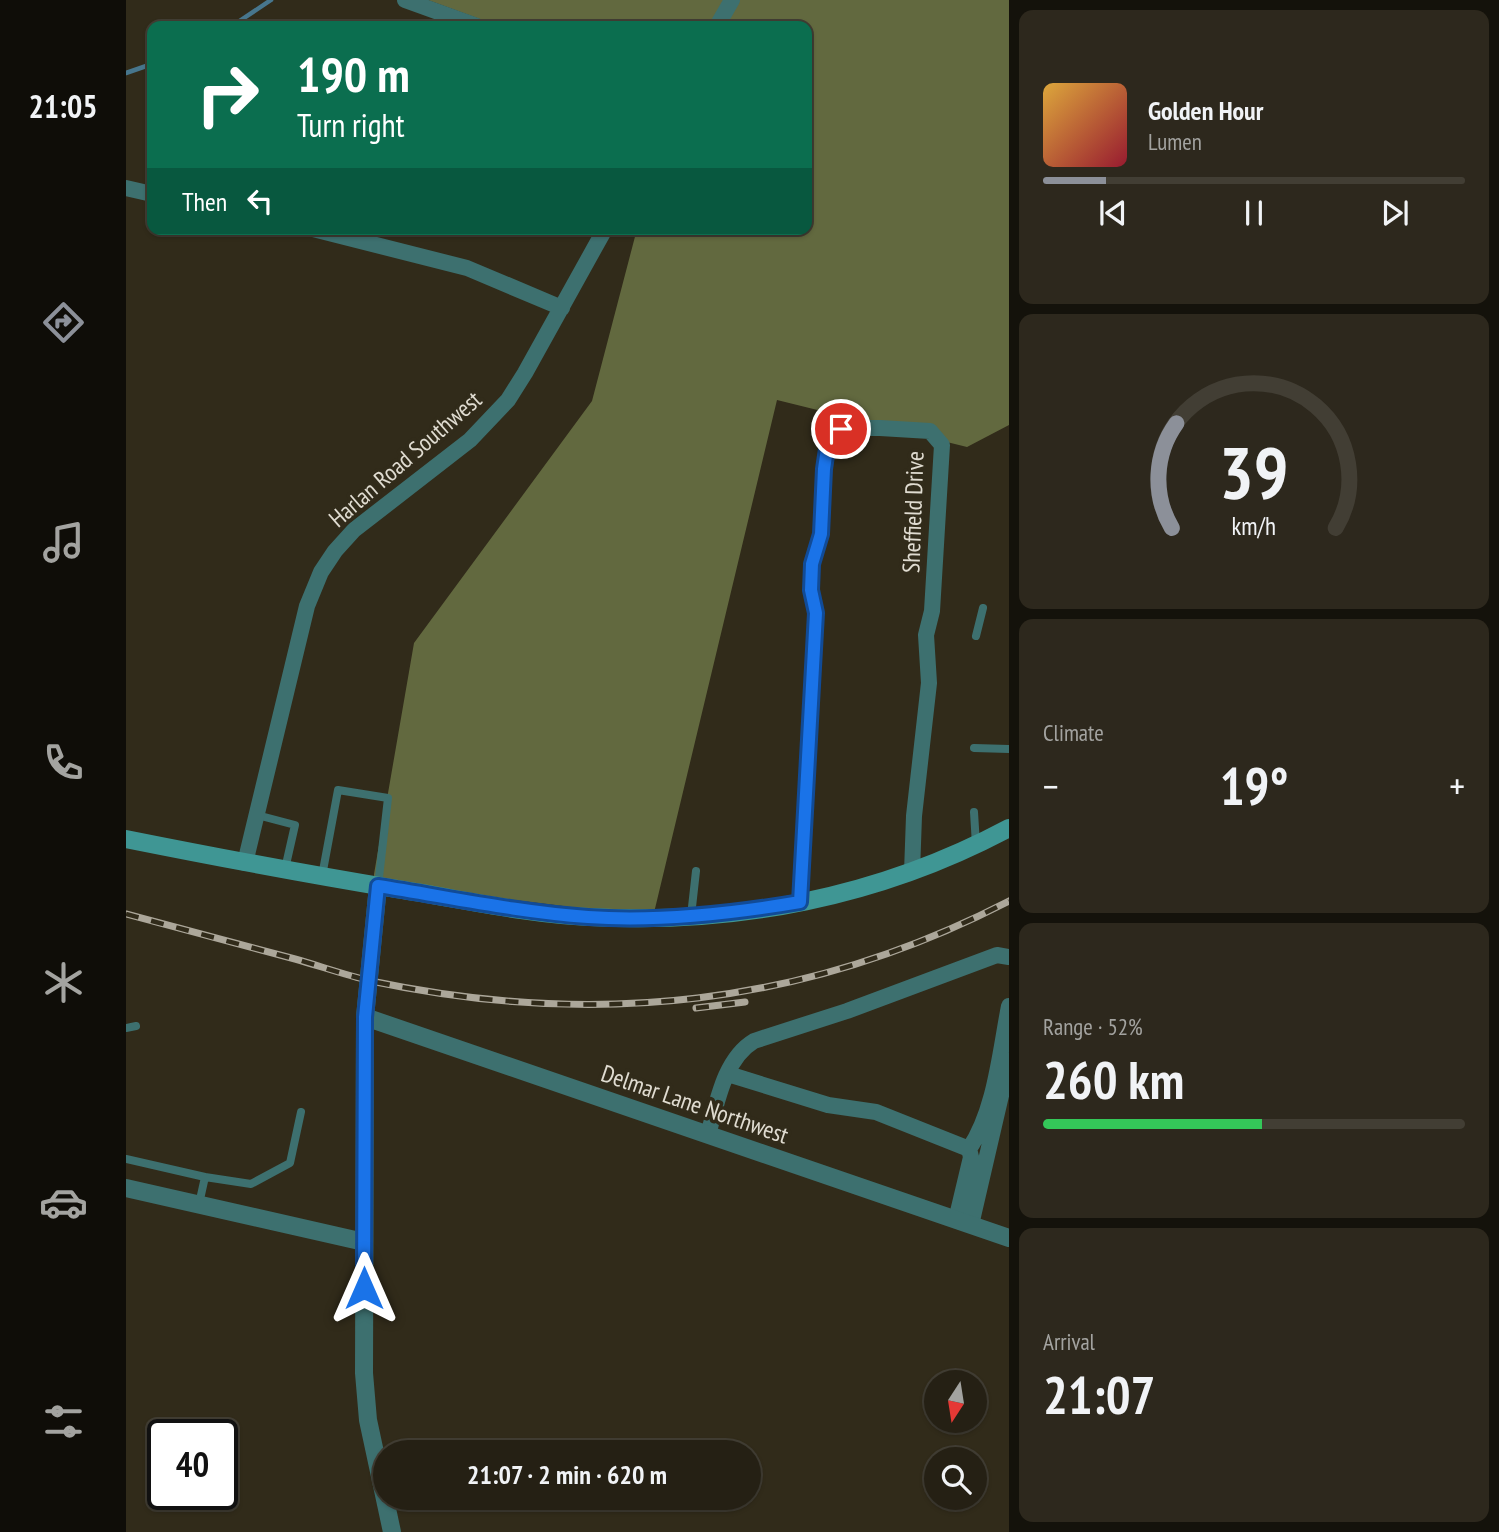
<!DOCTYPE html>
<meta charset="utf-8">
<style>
:root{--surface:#252014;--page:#2d281d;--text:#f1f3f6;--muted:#a3a3a0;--line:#423e34;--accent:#8c9099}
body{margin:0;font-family:"PT Sans Narrow",sans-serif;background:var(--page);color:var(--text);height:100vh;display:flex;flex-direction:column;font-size:26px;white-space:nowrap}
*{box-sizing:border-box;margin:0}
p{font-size:23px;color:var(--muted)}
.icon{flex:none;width:38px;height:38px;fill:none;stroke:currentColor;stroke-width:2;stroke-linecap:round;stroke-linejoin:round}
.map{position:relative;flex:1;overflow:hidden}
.side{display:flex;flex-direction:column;gap:10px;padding:10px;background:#14120b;width:490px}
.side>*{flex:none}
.banner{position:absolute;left:21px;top:21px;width:665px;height:214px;border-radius:14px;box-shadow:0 2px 5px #0004,0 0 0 2px var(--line);background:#0b6e4f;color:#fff;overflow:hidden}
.needle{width:46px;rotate:192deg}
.buttons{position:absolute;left:798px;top:1370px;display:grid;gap:14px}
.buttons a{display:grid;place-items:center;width:63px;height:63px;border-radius:50%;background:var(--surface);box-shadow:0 2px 5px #0004,0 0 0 2px var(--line);font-size:35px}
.speed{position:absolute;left:21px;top:1419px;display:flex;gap:14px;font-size:35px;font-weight:700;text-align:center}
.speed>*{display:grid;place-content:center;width:91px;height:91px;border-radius:50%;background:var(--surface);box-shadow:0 2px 5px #0004,0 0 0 2px var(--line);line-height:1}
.speed .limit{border:4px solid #111;border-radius:10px;background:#fff;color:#111}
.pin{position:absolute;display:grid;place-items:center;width:60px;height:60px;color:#fff;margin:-30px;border:4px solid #fff;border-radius:50%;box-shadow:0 2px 7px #0007}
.me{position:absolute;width:77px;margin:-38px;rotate:0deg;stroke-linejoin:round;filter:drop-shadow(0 0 5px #0008)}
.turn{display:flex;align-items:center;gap:24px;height:147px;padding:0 35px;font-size:32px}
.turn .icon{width:91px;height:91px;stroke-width:2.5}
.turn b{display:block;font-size:49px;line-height:60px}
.then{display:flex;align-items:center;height:66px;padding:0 35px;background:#0003;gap:14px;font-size:26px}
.big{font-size:52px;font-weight:700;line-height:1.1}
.side .tile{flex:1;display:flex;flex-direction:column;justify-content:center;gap:10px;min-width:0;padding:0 24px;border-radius:14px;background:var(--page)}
.side .dial{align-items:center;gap:0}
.dial svg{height:182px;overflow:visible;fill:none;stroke:var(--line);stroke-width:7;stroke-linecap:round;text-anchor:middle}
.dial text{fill:var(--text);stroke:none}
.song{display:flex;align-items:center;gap:21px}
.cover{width:84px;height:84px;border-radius:10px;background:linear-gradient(135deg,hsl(40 70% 55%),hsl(350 70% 35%))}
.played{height:7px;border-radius:4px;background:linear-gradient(90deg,var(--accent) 15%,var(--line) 15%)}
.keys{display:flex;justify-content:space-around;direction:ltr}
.heat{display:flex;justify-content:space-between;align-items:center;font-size:38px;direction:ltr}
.charge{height:10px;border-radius:5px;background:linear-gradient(90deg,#34c759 52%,var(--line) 0)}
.trip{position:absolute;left:247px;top:1440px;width:388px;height:70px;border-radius:35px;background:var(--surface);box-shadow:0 2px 5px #0004,0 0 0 2px var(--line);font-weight:700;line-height:70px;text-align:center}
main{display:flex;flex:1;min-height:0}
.dock{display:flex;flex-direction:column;width:126px;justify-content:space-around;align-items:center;background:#0f0d08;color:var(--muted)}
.dock .icon{width:49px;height:49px}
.dock .active{color:var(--accent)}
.dock b{font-size:32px;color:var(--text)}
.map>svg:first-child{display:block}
.forest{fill:#62693f}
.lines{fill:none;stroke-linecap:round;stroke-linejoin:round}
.stream{stroke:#47768d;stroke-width:4.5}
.service{stroke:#3d706f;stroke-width:8}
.minor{stroke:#3d706f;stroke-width:16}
.tertiary{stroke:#3d706f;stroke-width:18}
.secondary{stroke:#3f9694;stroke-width:18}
.rail-casing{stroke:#aca79a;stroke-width:7}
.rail{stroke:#312b1a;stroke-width:4.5;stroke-dasharray:13;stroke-linecap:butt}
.route-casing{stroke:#114b97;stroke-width:18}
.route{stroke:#1a73e8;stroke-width:12}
.labels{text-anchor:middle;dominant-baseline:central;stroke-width:7;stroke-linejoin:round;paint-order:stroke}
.street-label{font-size:24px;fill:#e0dcd1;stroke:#312b1a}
</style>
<main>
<nav class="dock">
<b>21:05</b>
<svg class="icon active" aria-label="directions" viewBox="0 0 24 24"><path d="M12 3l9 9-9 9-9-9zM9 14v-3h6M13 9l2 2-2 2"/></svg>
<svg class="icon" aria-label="music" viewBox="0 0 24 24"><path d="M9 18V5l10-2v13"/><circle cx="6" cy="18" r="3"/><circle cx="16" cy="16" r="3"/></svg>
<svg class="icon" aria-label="phone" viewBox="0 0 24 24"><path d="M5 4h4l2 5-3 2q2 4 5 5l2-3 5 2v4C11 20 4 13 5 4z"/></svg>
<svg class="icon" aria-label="climate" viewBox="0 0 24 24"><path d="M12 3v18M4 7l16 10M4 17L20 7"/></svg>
<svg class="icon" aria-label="car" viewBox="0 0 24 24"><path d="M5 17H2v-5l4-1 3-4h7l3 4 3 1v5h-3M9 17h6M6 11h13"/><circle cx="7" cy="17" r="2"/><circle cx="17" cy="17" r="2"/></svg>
<svg class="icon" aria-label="filters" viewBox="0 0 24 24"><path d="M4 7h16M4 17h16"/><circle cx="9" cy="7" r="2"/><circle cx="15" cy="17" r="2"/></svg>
</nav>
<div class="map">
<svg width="883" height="1532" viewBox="0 0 883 1532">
<rect width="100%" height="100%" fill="#312b1a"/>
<path class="forest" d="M302 0H883V425L841 447 651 400 527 917 248 883V874L288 643 466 401 511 229H681V26H373Z"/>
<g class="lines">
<path class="stream" d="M106 26 145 0
M0 73 26 64"/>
<path class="service" d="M850 636 857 608
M848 748 883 749
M848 812 850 845
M131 815 169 825 159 869
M196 876 212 790 262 798 252 886
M565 916 570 871
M0 1028 10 1026
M0 1159 79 1177 73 1204
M79 1177 125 1184 164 1163 175 1112"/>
<path class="minor" d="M279 0 351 26
M591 26 606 0
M0 188 26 194
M187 229 341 268 436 308
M119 863 181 606 195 572 209 551 228 530 344 440 382 400 399 373 479 229
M674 902 690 613 685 590 686 564 695 534 698 469 701 449 715 428H754L804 431 816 445 806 611 800 635 803 683 788 816 786 872
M602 1074 702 1105 750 1112 843 1149 845 1157 830 1220
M582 1135C591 1103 598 1059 628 1041L721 1011 871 955 883 957
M843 1149C869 1111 874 1052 883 1006
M845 1225 883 1061"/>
<path class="tertiary" d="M252 886 239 1017 238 1373 242 1420 266 1532
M239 1017 883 1238
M0 1188 238 1242"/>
<path class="secondary" d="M0 839C90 857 180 874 271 889 335 899 399 914 464 917 610 925 754 897 883 828"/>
<g class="rail-casing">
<path id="rail" d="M0 914C56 929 112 944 169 959 194 966 219 975 245 981 469 1028 679 1006 883 901
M570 1008 619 1002"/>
</g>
<use href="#rail" class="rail"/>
</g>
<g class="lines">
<g class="route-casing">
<path id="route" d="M238 1288 239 1017 252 886C322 897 392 912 462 917 533 922 604 914 674 902L690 613 685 590 686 564 695 534 698 469 701 449 715 429"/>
</g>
<use href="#route" class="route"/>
</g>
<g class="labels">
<g class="street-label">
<text transform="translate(279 459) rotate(-41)">Harlan Road Southwest</text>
<text transform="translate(787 512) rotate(-88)">Sheffield Drive</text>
<text transform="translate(569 1104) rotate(19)">Delmar Lane Northwest</text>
</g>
</g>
</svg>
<div class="buttons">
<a><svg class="needle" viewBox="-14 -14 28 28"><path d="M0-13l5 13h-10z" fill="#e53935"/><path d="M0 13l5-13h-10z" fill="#a3a3a0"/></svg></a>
<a><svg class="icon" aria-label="search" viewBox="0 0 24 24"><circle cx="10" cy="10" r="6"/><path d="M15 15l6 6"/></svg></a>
</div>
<div class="speed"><div class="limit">40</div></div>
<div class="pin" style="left:715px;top:429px;background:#d93025"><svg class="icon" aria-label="arrive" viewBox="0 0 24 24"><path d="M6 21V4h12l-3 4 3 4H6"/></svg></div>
<svg class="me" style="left:238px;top:1288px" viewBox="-20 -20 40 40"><path d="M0-17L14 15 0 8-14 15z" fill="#1a73e8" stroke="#fff" stroke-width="4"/></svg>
<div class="trip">21:07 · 2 min · 620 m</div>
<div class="banner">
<div class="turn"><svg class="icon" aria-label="right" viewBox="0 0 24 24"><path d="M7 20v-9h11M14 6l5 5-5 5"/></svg><div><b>190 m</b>Turn right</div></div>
<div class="then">Then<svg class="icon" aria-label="left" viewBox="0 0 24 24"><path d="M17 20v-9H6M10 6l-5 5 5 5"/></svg></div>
</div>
</div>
<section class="side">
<div class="tile">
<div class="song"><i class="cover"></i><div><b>Golden Hour</b><p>Lumen</p></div></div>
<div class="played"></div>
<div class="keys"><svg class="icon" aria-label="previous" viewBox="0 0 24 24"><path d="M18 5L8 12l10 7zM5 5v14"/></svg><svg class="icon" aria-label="pause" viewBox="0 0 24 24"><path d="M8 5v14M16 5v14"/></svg><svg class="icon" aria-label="next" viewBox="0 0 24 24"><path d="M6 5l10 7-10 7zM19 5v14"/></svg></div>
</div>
<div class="tile dial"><svg viewBox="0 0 100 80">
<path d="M14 69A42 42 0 1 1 86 69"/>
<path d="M14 69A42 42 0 0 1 16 23" stroke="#8c9099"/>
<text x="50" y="56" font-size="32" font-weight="700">39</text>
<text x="50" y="72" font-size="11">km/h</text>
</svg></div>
<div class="tile"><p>Climate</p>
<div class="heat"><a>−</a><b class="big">19°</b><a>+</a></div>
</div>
<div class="tile"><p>Range · 52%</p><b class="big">260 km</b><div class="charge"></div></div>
<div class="tile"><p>Arrival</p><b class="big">21:07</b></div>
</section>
</main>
